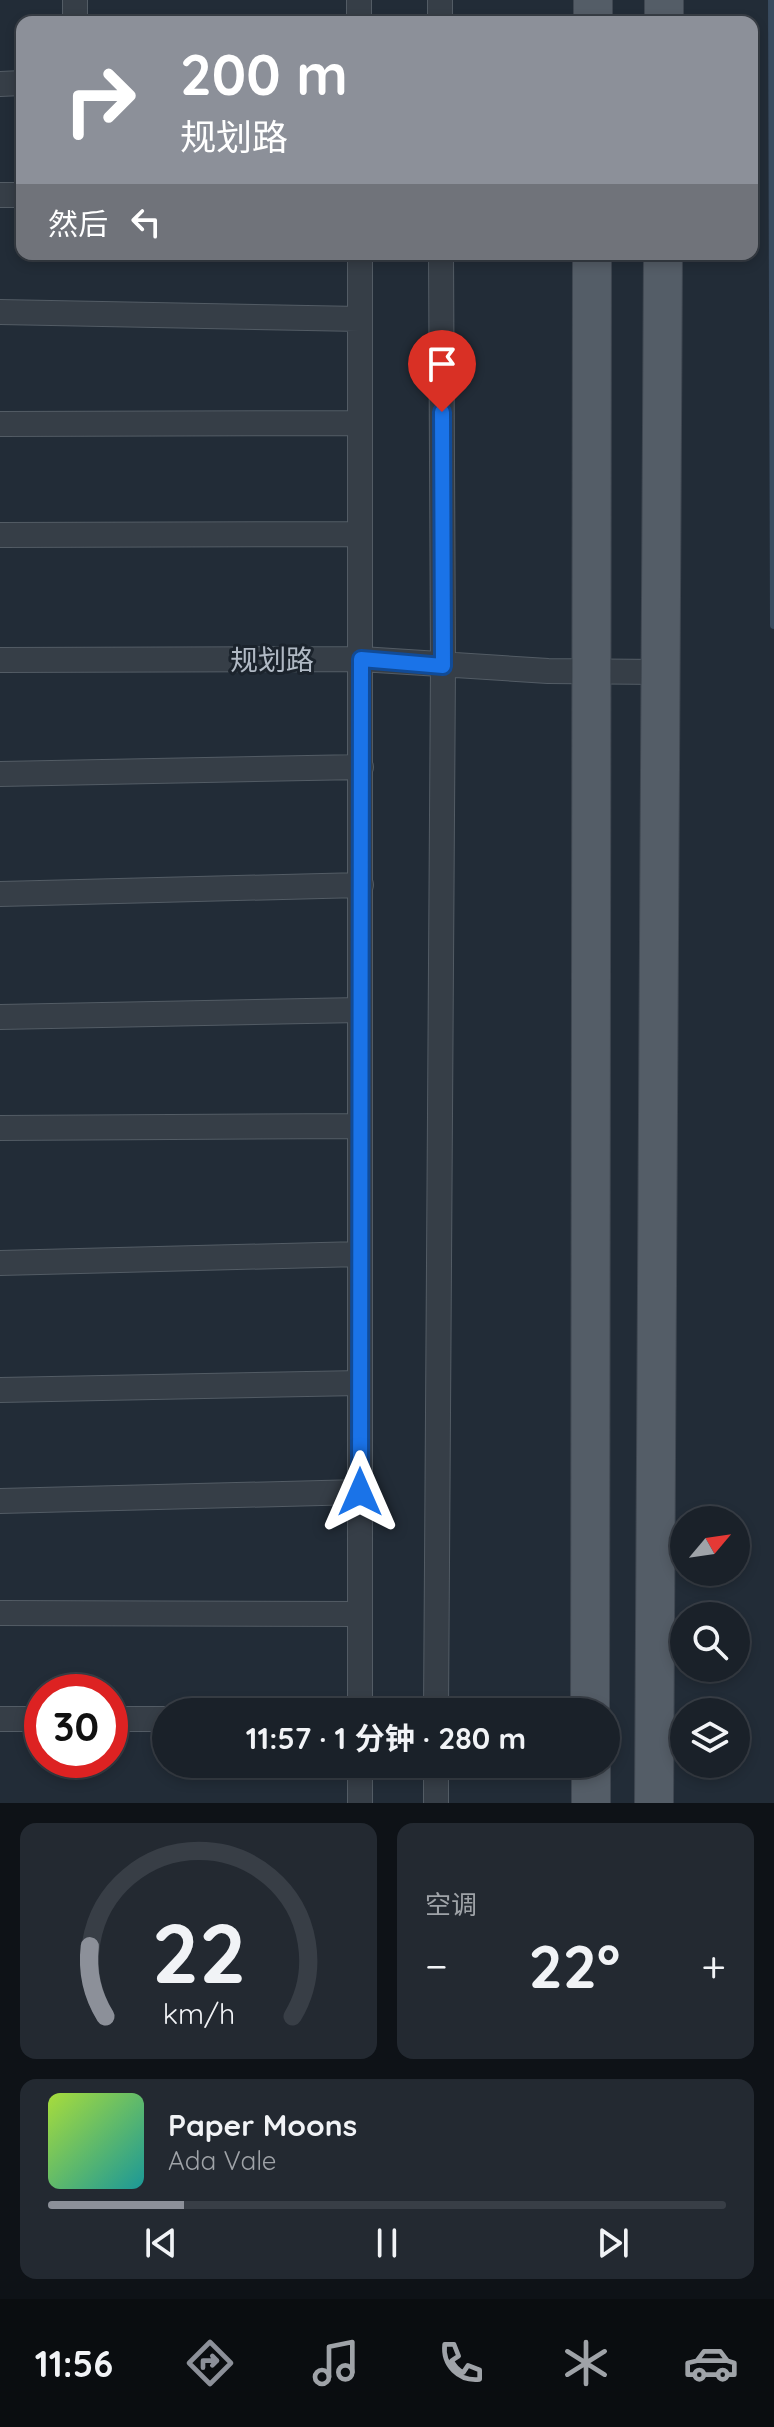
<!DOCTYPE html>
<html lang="zh">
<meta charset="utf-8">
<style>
:root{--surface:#1a2129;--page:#232931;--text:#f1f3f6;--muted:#9fa3a8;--line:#383e46;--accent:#8c9099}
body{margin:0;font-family:Quicksand,"Noto Sans SC",sans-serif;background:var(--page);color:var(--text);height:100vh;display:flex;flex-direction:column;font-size:30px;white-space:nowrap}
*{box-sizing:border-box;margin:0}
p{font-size:26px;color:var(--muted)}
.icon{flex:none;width:44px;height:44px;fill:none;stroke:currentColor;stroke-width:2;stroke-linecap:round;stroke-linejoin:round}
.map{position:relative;height:1803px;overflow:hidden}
.details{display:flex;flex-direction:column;gap:20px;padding:20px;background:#0e1217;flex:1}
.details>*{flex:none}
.banner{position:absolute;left:16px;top:16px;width:742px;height:244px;border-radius:16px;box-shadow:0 4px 12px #0003,0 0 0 2px var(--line);background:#8c9099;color:#fff;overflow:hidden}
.needle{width:52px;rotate:61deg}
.tools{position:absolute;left:670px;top:1506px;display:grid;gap:16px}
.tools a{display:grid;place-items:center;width:80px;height:80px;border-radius:50%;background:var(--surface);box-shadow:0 4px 12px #0003,0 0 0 2px var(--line);font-size:40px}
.speed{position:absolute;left:24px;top:1674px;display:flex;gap:16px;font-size:40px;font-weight:700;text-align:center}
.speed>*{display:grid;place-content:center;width:104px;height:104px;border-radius:50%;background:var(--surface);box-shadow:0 4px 12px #0003,0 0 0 2px var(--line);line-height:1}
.speed .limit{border:12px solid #d22;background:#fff;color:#111}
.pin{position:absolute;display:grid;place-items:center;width:68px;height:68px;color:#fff;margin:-82px -34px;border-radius:50% 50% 50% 0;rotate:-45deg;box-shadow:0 0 8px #0007}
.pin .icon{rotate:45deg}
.me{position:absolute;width:88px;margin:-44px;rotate:0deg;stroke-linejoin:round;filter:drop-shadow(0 0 6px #0008)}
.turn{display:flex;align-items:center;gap:28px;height:168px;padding:0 32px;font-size:36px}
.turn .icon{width:104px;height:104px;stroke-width:2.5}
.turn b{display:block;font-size:56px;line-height:68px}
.then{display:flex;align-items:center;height:76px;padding:0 32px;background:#0003;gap:16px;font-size:30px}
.big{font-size:60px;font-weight:700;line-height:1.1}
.details .tile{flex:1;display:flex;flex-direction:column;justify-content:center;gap:12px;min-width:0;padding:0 28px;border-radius:16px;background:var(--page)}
.details .dial{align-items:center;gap:0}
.dial svg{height:208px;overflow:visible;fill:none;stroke:var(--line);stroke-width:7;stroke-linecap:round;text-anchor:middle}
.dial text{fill:var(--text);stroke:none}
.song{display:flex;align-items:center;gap:24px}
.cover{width:96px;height:96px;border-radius:12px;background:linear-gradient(135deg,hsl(80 70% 55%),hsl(180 70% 35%))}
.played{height:8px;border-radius:4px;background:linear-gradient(90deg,var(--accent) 20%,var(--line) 20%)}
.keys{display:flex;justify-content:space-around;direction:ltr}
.heat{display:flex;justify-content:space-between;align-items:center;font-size:44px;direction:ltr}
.details .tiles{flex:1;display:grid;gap:20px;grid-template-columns:1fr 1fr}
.tile:last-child{grid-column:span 2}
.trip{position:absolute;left:152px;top:1698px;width:468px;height:80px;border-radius:40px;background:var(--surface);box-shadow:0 4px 12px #0003,0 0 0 2px var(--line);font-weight:700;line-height:80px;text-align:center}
.tab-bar{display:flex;height:128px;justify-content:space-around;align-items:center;background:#0a0d10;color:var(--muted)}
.tab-bar .icon{width:56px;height:56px}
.tab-bar .current{color:var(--accent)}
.tab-bar b{font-size:36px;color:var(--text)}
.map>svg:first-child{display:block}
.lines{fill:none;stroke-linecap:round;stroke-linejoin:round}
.stream{stroke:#394b5f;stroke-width:8}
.minor-casing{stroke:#535c65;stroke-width:26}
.primary-casing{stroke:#3f4751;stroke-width:40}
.minor{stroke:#363e47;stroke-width:24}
.primary{stroke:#545d67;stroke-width:38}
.route-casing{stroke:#114b97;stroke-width:20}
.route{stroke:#1a73e8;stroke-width:14}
.labels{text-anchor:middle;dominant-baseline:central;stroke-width:6;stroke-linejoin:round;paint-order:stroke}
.street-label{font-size:28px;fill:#b0b9c4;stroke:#1b232c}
</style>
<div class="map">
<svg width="774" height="1803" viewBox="0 0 774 1803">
<rect width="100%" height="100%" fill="#222c37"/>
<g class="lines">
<path class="stream" d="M772 0 774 625"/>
<g class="minor-casing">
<path id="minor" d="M75 0V22
M359 0V22
M440 0V22
M0 84 22 83
M0 195H22
M0 312 360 319
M0 424 360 423
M0 535 360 534
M0 660 361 659 548 671 660 672
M0 774 361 767
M0 894 361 885
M0 1017 360 1010
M0 1128 360 1126
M0 1263 360 1254
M0 1390 360 1383
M0 1501 360 1492
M0 1613 360 1614
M360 1712V254
M436 1712 443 666 441 254
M0 1719H42
M110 1719H166
M360 1764V1803
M436 1803V1764"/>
</g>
<g class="primary-casing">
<path id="primary" d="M593 22V0
M664 22V0
M590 1712 592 254
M591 1764V1803
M654 1803 663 254"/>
</g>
<use href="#minor" class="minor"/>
<use href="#primary" class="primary"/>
</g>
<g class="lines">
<g class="route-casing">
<path id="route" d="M360 1492 361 659 443 666 442 412"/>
</g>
<use href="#route" class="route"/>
</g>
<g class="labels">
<g class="street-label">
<text x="272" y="659">规划路</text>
</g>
</g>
</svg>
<div class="tools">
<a><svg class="needle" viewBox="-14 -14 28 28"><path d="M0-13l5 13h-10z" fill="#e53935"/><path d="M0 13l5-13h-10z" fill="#9fa3a8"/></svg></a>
<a><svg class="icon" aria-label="search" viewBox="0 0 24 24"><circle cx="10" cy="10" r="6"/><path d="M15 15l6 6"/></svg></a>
<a><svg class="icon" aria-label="layers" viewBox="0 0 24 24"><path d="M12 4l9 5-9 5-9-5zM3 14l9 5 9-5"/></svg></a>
</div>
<div class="speed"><div class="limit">30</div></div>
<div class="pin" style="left:442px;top:412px;background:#d93025"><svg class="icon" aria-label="arrive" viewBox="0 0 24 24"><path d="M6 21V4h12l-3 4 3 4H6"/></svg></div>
<svg class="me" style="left:360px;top:1492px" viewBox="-20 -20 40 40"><path d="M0-17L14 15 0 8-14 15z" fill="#1a73e8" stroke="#fff" stroke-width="4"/></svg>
<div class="trip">11:57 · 1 分钟 · 280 m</div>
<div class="banner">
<div class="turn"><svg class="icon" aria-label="right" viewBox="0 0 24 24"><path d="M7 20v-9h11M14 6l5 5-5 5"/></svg><div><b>200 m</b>规划路</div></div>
<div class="then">然后<svg class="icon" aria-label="left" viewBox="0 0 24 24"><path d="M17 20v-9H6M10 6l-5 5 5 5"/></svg></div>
</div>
</div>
<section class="details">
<div class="tiles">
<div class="tile dial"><svg viewBox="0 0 100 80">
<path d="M14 69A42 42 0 1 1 86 69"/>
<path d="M14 69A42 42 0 0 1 8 42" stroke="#8c9099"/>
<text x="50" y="56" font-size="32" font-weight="700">22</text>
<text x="50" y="72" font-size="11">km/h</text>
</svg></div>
<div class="tile"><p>空调</p>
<div class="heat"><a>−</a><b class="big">22°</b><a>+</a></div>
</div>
<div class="tile">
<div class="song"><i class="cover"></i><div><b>Paper Moons</b><p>Ada Vale</p></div></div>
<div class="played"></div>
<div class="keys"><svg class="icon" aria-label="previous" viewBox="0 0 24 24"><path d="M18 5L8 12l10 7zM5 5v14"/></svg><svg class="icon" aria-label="pause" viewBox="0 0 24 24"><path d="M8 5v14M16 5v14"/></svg><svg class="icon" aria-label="next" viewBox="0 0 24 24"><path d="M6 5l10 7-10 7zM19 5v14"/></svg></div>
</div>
</div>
</section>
<nav class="tab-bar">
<b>11:56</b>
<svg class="icon current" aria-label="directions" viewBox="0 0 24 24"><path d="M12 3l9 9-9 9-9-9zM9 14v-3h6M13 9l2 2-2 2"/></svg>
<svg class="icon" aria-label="music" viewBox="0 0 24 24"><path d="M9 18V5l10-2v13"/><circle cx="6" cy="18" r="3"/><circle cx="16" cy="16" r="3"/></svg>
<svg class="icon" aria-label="phone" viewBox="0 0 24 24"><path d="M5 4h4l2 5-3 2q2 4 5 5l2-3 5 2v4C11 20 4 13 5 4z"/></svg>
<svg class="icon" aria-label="climate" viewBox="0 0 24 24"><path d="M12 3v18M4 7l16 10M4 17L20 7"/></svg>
<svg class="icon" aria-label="car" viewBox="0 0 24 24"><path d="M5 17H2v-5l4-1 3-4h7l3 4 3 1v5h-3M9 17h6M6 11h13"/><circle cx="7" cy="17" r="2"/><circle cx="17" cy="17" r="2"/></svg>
</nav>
